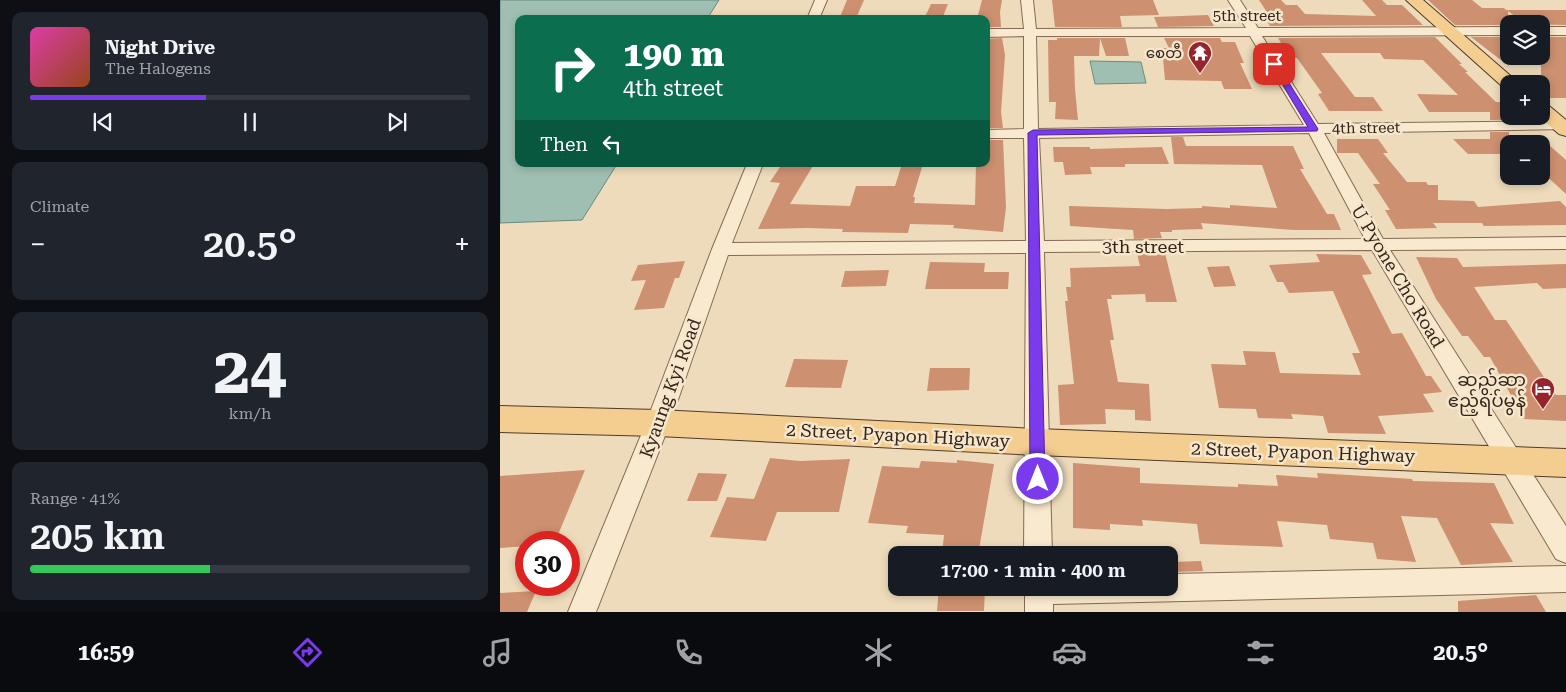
<!DOCTYPE html>
<meta charset="utf-8">
<style>
:root{--surface:#171b24;--page:#20242c;--text:#f1f3f6;--muted:#9ea1a6;--line:#363941;--accent:#7c3aed}
body{margin:0;font-family:"Roboto Serif","Noto Sans Myanmar",serif;background:var(--page);color:var(--text);height:100vh;display:flex;flex-direction:column;font-size:19px;white-space:nowrap}
*{box-sizing:border-box;margin:0}
p{font-size:16px;color:var(--muted)}
.icon{flex:none;width:28px;height:28px;fill:none;stroke:currentColor;stroke-width:2;stroke-linecap:round;stroke-linejoin:round}
.map{position:relative;flex:1;overflow:hidden}
.panel{display:flex;flex-direction:column;gap:12px;padding:12px;background:#0d0f14;width:500px}
.panel>*{flex:none}
.guide{position:absolute;left:15px;top:15px;width:475px;height:152px;border-radius:10px;box-shadow:0 2px 8px #0003;background:#0b6e4f;color:#fff;overflow:hidden}
.controls{position:absolute;left:1000px;top:15px;display:grid;gap:10px}
.controls a{display:grid;place-items:center;width:50px;height:50px;border-radius:10px;background:var(--surface);box-shadow:0 2px 8px #0003;font-size:25px}
.speed{position:absolute;left:15px;top:531px;display:flex;gap:10px;font-size:25px;font-weight:700;text-align:center}
.speed>*{display:grid;place-content:center;width:65px;height:65px;border-radius:50%;background:var(--surface);box-shadow:0 2px 8px #0003;line-height:1}
.speed .limit{border:8px solid #d22;background:#fff;color:#111}
.pin{position:absolute;display:grid;place-items:center;width:42px;height:42px;color:#fff;margin:-21px;border-radius:10px;box-shadow:0 2px 8px #0006}
.me{position:absolute;width:55px;margin:-28px;rotate:0deg;stroke-linejoin:round;filter:drop-shadow(0 0 4px #0008)}
.turn{display:flex;align-items:center;gap:18px;height:105px;padding:0 25px;font-size:22px}
.turn .icon{width:65px;height:65px;stroke-width:2.5}
.turn b{display:block;font-size:35px;line-height:42px}
.then{display:flex;align-items:center;height:48px;padding:0 25px;background:#0003;gap:10px;font-size:19px}
.big{font-size:38px;font-weight:600;line-height:1.1}
.panel .card{flex:1;display:flex;flex-direction:column;justify-content:center;gap:8px;min-width:0;padding:0 18px;border-radius:10px;background:var(--page)}
.panel .dial{align-items:center;gap:0}
.dial b{font-size:65px;line-height:1}
.song{display:flex;align-items:center;gap:15px}
.cover{width:60px;height:60px;border-radius:8px;background:linear-gradient(135deg,hsl(320 70% 55%),hsl(20 70% 35%))}
.played{height:5px;border-radius:2px;background:linear-gradient(90deg,var(--accent) 40%,var(--line) 40%)}
.keys{display:flex;justify-content:space-around;direction:ltr}
.heat{display:flex;justify-content:space-between;align-items:center;font-size:28px;direction:ltr}
.charge{height:8px;border-radius:4px;background:linear-gradient(90deg,#34c759 41%,var(--line) 0)}
.trip{position:absolute;left:388px;top:546px;width:290px;height:50px;border-radius:10px;background:var(--surface);box-shadow:0 2px 8px #0003;font-weight:600;line-height:50px;text-align:center}
.menu{display:flex;height:80px;justify-content:space-around;align-items:center;background:#090b0e;color:var(--muted)}
.menu .icon{width:35px;height:35px}
.menu .selected{color:var(--accent)}
.menu b{font-size:22px;color:var(--text)}
main{display:flex;flex:1;min-height:0}
.map>svg:first-child{display:block}
.water{fill:#a0bfb3;stroke:#678c80}
.building{fill:#cd9070}
.lines{fill:none;stroke-linecap:round;stroke-linejoin:round}
.minor-casing{stroke:#856b55;stroke-width:2}
.primary-casing{stroke:#523a2a;stroke-width:2}
.minor{fill:#f9e9ce;fill-rule:evenodd}
.primary{fill:#f4cd91;fill-rule:evenodd}
.route{fill:#7c3aed;stroke:#51269a}
.labels{text-anchor:middle;dominant-baseline:central;stroke-width:5;stroke-linejoin:round;paint-order:stroke}
.far-street-label{font-size:15px;fill:#34251a;stroke:#f6e6cb}
.far-poi-label{font-size:15px;fill:#34251a;stroke:#f6e6cb;text-anchor:end}
.street-label{font-size:18px;fill:#34251a;stroke:#f6e6cb}
.poi-label{font-size:18px;fill:#34251a;stroke:#f6e6cb;text-anchor:end}
</style>
<main>
<section class="panel">
<div class="card">
<div class="song"><i class="cover"></i><div><b>Night Drive</b><p>The Halogens</p></div></div>
<div class="played"></div>
<div class="keys"><svg class="icon" aria-label="previous" viewBox="0 0 24 24"><path d="M18 5L8 12l10 7zM5 5v14"/></svg><svg class="icon" aria-label="pause" viewBox="0 0 24 24"><path d="M8 5v14M16 5v14"/></svg><svg class="icon" aria-label="next" viewBox="0 0 24 24"><path d="M6 5l10 7-10 7zM19 5v14"/></svg></div>
</div>
<div class="card"><p>Climate</p>
<div class="heat"><a>−</a><b class="big">20.5°</b><a>+</a></div>
</div>
<div class="card dial"><b>24</b><p>km/h</p></div>
<div class="card"><p>Range · 41%</p><b class="big">205 km</b><div class="charge"></div></div>
</section>
<div class="map">
<svg width="1066" height="612" viewBox="0 0 1066 612">
<rect width="100%" height="100%" fill="#eedbbb"/>
<path class="water" d="M0 0H219L207 19H19V164H117L82 220 0 223Z
M590 61 641 62 646 83 595 84Z"/>
<path class="building" d="M347 0H364L357 16 340 17Z
M482 0H502L500 12 501 27H486V19H477Z
M552 0H653L659 15 620 16 622 27H555Z
M759 0H781L786 5H797L805 14 876 16 862 0H882L887 5H902L923 25 770 26 764 17H770Z
M928 0H972L982 8H1004L1006 10H1066V25L1025 24 1008 11 1009 25H955Z
M431 4H448L442 19H424Z
M708 15 714 26 658 27 654 17Z
M935 37 962 64H959L968 72H965L996 102H1003L1009 107V120H990V112H929L917 94 958 95 923 60 884 59 880 53H821L855 97H873L883 111H829L818 94 822 93 797 58H794L790 51H786L778 38Z
M971 37H1009V66L993 54Z
M1041 37H1066V98H1048L1041 92Z
M502 38 505 55 501 112 503 128H487L486 39Z
M557 38H625L629 56H606L600 38 599 56H574L575 89 578 120 555 119 556 102H549L548 40H557Z
M664 38H720L722 42H735L744 63H740L752 89H724L721 81 665 80 662 48H669Z
M990 132H1009V154H968L953 139H990Z
M671 137H683L686 146H793L804 169H800L827 214H834L841 230H794L701 223 703 229 672 230V232H660L662 238 634 239 633 230 570 226 569 206 666 209 702 208V206L730 208V205L777 208 762 165 674 164Z
M1041 138 1066 160V194L1041 171Z
M837 139H878L888 153H883L907 182H926L928 185H938V200L974 201 978 207 1060 201 1066 207V225L984 226 982 223H933L937 228 896 229 885 210H890L873 184H880L858 153H837Z
M487 140H503L506 207 503 232 453 228 454 225 410 224 408 233 342 232 343 229 307 228 258 229 280 183 270 182 282 164H314L290 204 350 206 356 186H395L402 164H423L413 197H415L414 203 475 205 476 164H486Z
M553 147H590V149L662 147 669 164H625V167H590L592 174 565 175 563 162H554Z
M637 253H665L677 302H646L645 294 611 295 612 299H607L614 340H610L618 382 649 384 651 421 635 420V410L605 409 606 424 560 425 558 385 574 384 565 301H568L566 287H571L570 268 640 266Z
M816 254 861 255 872 274 862 275 892 334 902 333 926 376H931L942 392 923 394 934 412 878 416 886 434 828 433 823 416 791 414 793 419 758 418 756 409 719 408 711 364 746 365 743 351 775 352 780 373 861 375 852 353H860L833 291 789 293 783 282H777L769 265 820 262Z
M916 257 957 258 963 267 1066 264V288L1043 289 1037 283 974 287 995 320H1006L1056 395H1066V421L1024 419 990 357H984L968 336H962L936 299Z
M185 261 179 278H175L164 308 134 310 146 280 131 281 138 265Z
M430 262 485 263 484 272H509L508 289H425Z
M729 266 736 286 714 287 707 267Z
M389 270 386 286 341 287 345 271Z
M294 359 348 360 341 388 285 387Z
M430 368H470L469 390 427 391Z
M270 458 300 461 350 459 339 512H277L266 541 210 537 227 497 254 499Z
M457 460 494 464 478 555H442L444 535 406 533 408 526 368 523 382 466 419 468 421 461 457 463Z
M573 463 640 468V483L738 487V484L778 486 776 475 818 478 817 473 912 479 913 481 994 483 1014 524 990 523 1013 562 961 565 937 518 901 516 916 562 877 559 873 543 830 539 827 525 777 521 783 547 700 544 697 524 642 520 643 526 610 524V530L573 528Z
M85 470 55 542H26V546L0 548V476Z
M198 473 227 474 217 501H187Z
M701 561 703 571 674 572 672 562Z
M439 588H485L484 611H437Z
M36 591 27 612H0V593Z
M1036 595 1046 612H958V601Z"/>
<g class="lines">
<g class="minor-casing">
<path id="minor" d="M315 0H327L319 19H307Z
M521 0H533L536 29 746 28 728 0H740L758 28 1009 27V35L762 36 818 124 1066 121V129L824 133 883 239 1066 237V249L890 250 1066 526V563L1056 559 872 250 544 252 552 555H524L526 253 228 255 170 423 96 612H68L146 423 212 249 247 164H263L232 243 526 241 524 138H486V130L524 129V36L486 37V29H524ZM536 36H750L804 125 538 129ZM809 133 865 239 544 241 539 138Z
M1041 27H1066V35H1041Z
M1066 566V592L553 604V612H525V588H669V574Z"/>
</g>
<g class="primary-casing">
<path id="primary" d="M906 0H923L1020 84H1009V89L1004 88Z
M1041 103 1048 105 1066 120V136L1059 134 1038 116H1041Z
M0 406 158 410 537 429 1066 449V477L537 455 158 436 0 432Z"/>
</g>
<use href="#minor" class="minor"/>
<use href="#primary" class="primary"/>
</g>
<path class="route" d="M771 63 777 64 818 129 817 131 537 135 545 479 543 484 538 485 532 484 530 479 528 133 533 130 808 127 770 64Z"/>
<defs>
<g id="temple-pin" transform="scale(1.25)"><path d="M0 17L-7.5 6A9.5 9.5 0 1 1 7.5 6Z" fill="#95242e" stroke="#f6e6cb"/><path d="M0-6L5-2H3V0L6.5 2.5H4V6H1.5V3h-3V6H-4V2.5H-6.5L-3 0V-2H-5Z" fill="#fff"/></g>
<g id="hotel-pin" transform="scale(1.25)"><path d="M0 17L-7.5 6A9.5 9.5 0 1 1 7.5 6Z" fill="#95242e" stroke="#f6e6cb"/><path d="M-6-4.5h1.5V1H6V5H4.5V3h-9V5H-6ZM-4 0a1.8 1.8 0 1 1 3.6 0ZM.5 0V-2.5h3Q6-2.5 6 0Z" fill="#fff"/></g>
</defs>
<g fill-rule="evenodd">
<use href="#temple-pin" x="700" y="53"/>
<use href="#hotel-pin" x="1043" y="389"/>
</g>
<g class="labels">
<g class="far-street-label">
<text x="747" y="16">5th street</text>
<text transform="translate(866 128) rotate(-1)">4th street</text>
</g>
<g class="far-poi-label">
<text x="682" y="53">စေတီ</text>
</g>
<g class="street-label">
<text x="643" y="246">3th street</text>
<text transform="translate(898 276) rotate(59)">U Pyone Cho Road</text>
<text transform="translate(170 388) rotate(-70)">Kyaung Kyi Road</text>
<text transform="translate(398 435) rotate(3)">2 Street, Pyapon Highway</text>
<text transform="translate(803 452) rotate(2)">2 Street, Pyapon Highway</text>
</g>
<g class="poi-label">
<text x="1026" y="379">ဆည်ဆာ<tspan x="1026" dy="21">ဧည့်ရိပ်မွန်</tspan></text>
</g>
</g>
</svg>
<div class="controls">
<a><svg class="icon" aria-label="layers" viewBox="0 0 24 24"><path d="M12 4l9 5-9 5-9-5zM3 14l9 5 9-5"/></svg></a>
<a>+</a>
<a>−</a>
</div>
<div class="speed"><div class="limit">30</div></div>
<div class="pin" style="left:774px;top:64px;background:#d93025"><svg class="icon" aria-label="arrive" viewBox="0 0 24 24"><path d="M6 21V4h12l-3 4 3 4H6"/></svg></div>
<svg class="me" style="left:538px;top:479px" viewBox="-20 -20 40 40"><circle r="17" fill="#7c3aed" stroke="#fff" stroke-width="3"/><path d="M0-11L8 9 0 5-8 9z" fill="#fff"/></svg>
<div class="trip">17:00 · 1 min · 400 m</div>
<div class="guide">
<div class="turn"><svg class="icon" aria-label="right" viewBox="0 0 24 24"><path d="M7 20v-9h11M14 6l5 5-5 5"/></svg><div><b>190 m</b>4th street</div></div>
<div class="then">Then<svg class="icon" aria-label="left" viewBox="0 0 24 24"><path d="M17 20v-9H6M10 6l-5 5 5 5"/></svg></div>
</div>
</div>
</main>
<nav class="menu">
<b>16:59</b>
<svg class="icon selected" aria-label="directions" viewBox="0 0 24 24"><path d="M12 3l9 9-9 9-9-9zM9 14v-3h6M13 9l2 2-2 2"/></svg>
<svg class="icon" aria-label="music" viewBox="0 0 24 24"><path d="M9 18V5l10-2v13"/><circle cx="6" cy="18" r="3"/><circle cx="16" cy="16" r="3"/></svg>
<svg class="icon" aria-label="phone" viewBox="0 0 24 24"><path d="M5 4h4l2 5-3 2q2 4 5 5l2-3 5 2v4C11 20 4 13 5 4z"/></svg>
<svg class="icon" aria-label="climate" viewBox="0 0 24 24"><path d="M12 3v18M4 7l16 10M4 17L20 7"/></svg>
<svg class="icon" aria-label="car" viewBox="0 0 24 24"><path d="M5 17H2v-5l4-1 3-4h7l3 4 3 1v5h-3M9 17h6M6 11h13"/><circle cx="7" cy="17" r="2"/><circle cx="17" cy="17" r="2"/></svg>
<svg class="icon" aria-label="filters" viewBox="0 0 24 24"><path d="M4 7h16M4 17h16"/><circle cx="9" cy="7" r="2"/><circle cx="15" cy="17" r="2"/></svg>
<b>20.5°</b>
</nav>
